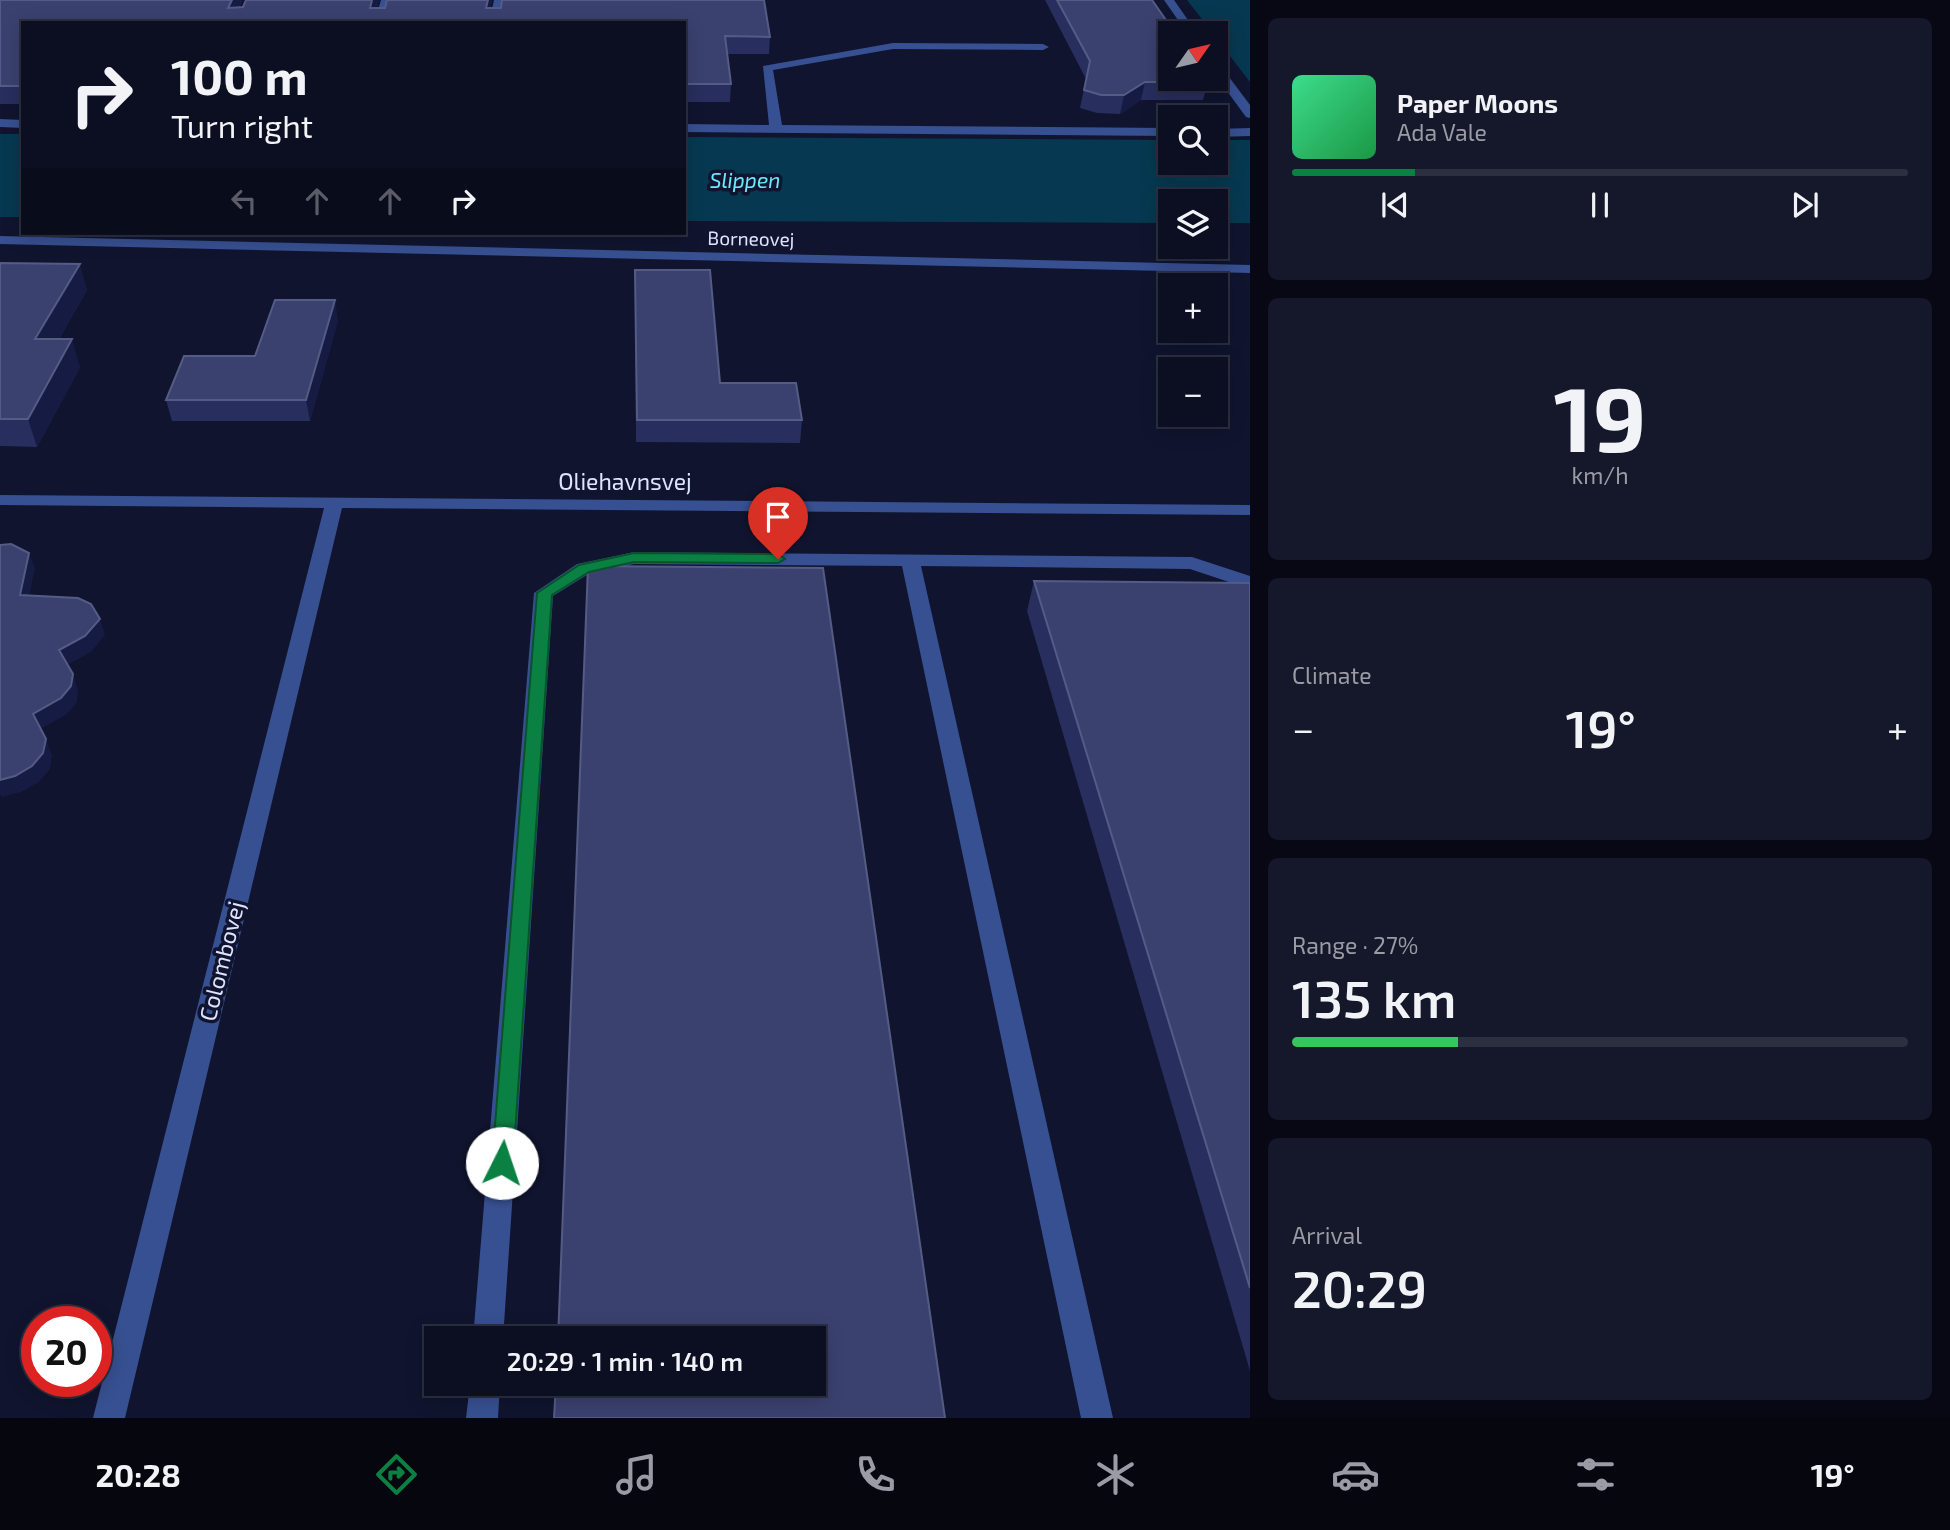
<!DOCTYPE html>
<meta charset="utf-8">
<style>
:root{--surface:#0c0f22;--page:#15182a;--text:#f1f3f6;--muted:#9a9ca5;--line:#2c2f40;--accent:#0b8043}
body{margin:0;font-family:"Exo 2",sans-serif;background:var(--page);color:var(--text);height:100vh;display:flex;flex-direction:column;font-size:26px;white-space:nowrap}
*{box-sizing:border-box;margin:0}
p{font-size:23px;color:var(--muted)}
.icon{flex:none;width:38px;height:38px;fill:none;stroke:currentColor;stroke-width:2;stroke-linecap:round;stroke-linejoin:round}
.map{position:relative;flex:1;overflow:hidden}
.drawer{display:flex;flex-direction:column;gap:18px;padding:18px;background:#070813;width:700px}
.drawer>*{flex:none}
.guide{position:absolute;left:21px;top:21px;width:665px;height:214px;border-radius:0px;box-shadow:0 4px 18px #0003,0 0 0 2px var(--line);background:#0c0f22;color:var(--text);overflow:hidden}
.needle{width:46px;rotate:56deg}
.tools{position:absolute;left:1158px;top:21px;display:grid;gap:14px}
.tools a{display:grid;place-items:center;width:70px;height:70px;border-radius:0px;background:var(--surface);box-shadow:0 4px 18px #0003,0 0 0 2px var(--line);font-size:35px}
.speed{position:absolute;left:21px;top:1306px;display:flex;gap:14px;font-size:35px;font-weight:700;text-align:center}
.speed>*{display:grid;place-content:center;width:91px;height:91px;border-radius:50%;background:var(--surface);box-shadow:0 4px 18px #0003,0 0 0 2px var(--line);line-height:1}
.speed .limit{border:10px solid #d22;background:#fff;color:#111}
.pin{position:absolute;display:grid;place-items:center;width:60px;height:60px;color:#fff;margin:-72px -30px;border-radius:50% 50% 50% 0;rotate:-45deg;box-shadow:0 0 7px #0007}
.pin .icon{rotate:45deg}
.me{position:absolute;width:77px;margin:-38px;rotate:4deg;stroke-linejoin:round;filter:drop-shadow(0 0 5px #0008)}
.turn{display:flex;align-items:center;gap:24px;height:147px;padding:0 35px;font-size:32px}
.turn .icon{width:91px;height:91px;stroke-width:2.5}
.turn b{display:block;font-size:49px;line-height:60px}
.lanes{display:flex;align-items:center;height:66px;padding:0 35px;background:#0003;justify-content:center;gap:35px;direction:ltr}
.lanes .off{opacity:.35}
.big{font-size:52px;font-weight:600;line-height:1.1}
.drawer .tile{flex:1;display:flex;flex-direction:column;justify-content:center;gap:10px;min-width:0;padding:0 24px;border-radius:10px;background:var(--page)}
.drawer .dial{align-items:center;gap:0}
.dial b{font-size:91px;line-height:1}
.song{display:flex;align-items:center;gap:21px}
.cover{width:84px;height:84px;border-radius:10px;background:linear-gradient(135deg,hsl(150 70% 55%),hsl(140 70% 35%))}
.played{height:7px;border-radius:4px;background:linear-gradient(90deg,var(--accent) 20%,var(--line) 20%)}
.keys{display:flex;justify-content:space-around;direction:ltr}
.heat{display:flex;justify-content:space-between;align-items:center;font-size:38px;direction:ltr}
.charge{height:10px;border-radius:5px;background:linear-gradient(90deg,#34c759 27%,var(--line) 0)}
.trip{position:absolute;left:424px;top:1326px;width:402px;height:70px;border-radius:0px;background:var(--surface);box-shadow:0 4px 18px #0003,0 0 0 2px var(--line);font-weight:600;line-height:70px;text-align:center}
.tabs{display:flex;height:112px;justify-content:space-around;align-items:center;background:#05060e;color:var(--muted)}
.tabs .icon{width:49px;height:49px}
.tabs .current{color:var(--accent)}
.tabs b{font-size:32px;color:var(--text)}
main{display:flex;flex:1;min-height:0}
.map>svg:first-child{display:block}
.water{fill:#063951}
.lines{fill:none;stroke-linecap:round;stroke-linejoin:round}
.minor{fill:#375091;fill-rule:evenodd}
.wall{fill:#282e5d}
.shaded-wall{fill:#161b43}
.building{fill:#3b416f;stroke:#545b85;stroke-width:2}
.route{fill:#0b8043;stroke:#07532c;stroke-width:2}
.labels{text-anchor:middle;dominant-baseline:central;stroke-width:7;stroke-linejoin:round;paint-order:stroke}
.far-street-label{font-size:19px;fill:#dde4ff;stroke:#10142e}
.far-water-label{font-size:21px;font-style:italic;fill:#6be9ff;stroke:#10142e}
.street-label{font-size:23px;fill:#dde4ff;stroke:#10142e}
</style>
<main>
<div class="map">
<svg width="1250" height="1418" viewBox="0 0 1250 1418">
<rect width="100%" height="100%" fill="#10142e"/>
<path class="water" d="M1187 0H1250V82L1216 38V33H1213Z
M0 134H23V217H0Z
M684 137 1171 140V163H1216V140H1250V223H1216V201H1171V223L684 221Z"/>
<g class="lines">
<path class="minor" d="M381 0H391L385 23H374Z
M494 0H504L500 23H489Z
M1164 0H1174L1197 33H1187Z
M893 43 1043 44 1049 47 1043 50 893 49 773 70 782 125 1171 128V136L684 132V124L769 125 763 66Z
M1216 64 1220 65 1250 105V118L1246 117 1216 76Z
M0 119 23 120V128L0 127Z
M1250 128V136L1216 137V129Z
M0 236 1250 265V273L0 244Z
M0 495 1250 505V515L342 508 125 1418H93L324 508 0 505Z
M634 552 1192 557 1250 576V589L1190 569 921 566 1113 1418H1081L902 566 634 564 590 573 553 596 503 1339H473L534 593 577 564Z
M470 1384H500L498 1418H466Z"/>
</g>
<path class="wall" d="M0 0H242L239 8 243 7 246 0H379L377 8H385L387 0H492L490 8H501L502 0H764L770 37 769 54H727L731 84 730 102H688L684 107V23H23V104H0Z
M1045 0H1152L1208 82 1203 100H1141L1120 114 1097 113 1080 108 1086 79Z
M0 263 87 290 59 339 80 367 37 447 0 446Z
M635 270 720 383 802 420 800 443 636 442Z
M338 320 310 421H172L166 400 255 356Z
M1034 581 1250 583V1371L1027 611Z"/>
<path class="shaded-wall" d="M232 0H242L232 23 228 8Z
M372 0H379L372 23 370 8Z
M488 0H492L487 23 486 8Z
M1145 82 1141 100 1120 114 1124 95Z
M688 84V102L684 107V89Z
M80 264 87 290 43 366 35 339Z
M335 300 338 320 310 421 306 400Z
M72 339 80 367 37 447 28 419Z
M29 553 35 568 26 611 20 595Z
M100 619 105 635 91 652 65 666 59 650Z
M73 674 78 690 77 702 67 714 39 730 33 714Z
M46 739 52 755 50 769 39 782 21 792 2 797 0 794V780Z"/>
<path class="building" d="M0 0H232L228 8 243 7 246 0H372L370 8H385L387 0H488L486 8H501L502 0H764L770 37 725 36 731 84H688L684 89V23H23V86H0Z
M1057 0H1152L1175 33H1171V79H1206L1208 82H1145L1124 95H1101L1084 90 1090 61Z
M0 263 80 264 35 339H72L28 419H0Z
M635 270H710L720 383H796L802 420H637Z
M275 300H335L306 400H166L184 356H255Z
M11 544 29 553 20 595 78 598 91 604 100 619 85 636 59 650 73 674 71 686 61 698 33 714 46 739 43 753 32 766 15 776 0 780V545Z
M588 566 823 568 945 1418H554L556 1384H814V1339H558Z
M1034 581 1250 583V1288Z"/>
<path class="route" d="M634 553 778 554 785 559 778 563 634 562 589 572 552 595 513 1163 509 1170 502 1173 495 1170 492 1163 537 593 579 565Z"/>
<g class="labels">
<g class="far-street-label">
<text transform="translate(751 238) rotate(1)">Borneovej</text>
</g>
<g class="far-water-label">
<text x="745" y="179">Slippen</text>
</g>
<g class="street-label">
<text x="625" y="481">Oliehavnsvej</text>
<text transform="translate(221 961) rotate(-76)">Colombovej</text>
</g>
</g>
</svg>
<div class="tools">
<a><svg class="needle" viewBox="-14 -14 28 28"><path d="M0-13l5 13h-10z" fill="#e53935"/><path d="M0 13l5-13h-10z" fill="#9a9ca5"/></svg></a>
<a><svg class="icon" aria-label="search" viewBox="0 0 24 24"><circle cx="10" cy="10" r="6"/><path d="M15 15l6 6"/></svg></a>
<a><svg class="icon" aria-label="layers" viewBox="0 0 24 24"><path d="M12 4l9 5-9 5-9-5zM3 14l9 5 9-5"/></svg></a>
<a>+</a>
<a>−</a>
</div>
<div class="speed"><div class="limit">20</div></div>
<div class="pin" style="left:778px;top:559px;background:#d93025"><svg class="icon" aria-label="arrive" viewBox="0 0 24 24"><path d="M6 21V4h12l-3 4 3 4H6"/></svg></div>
<svg class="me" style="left:502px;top:1163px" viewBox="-20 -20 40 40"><circle r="19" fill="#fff"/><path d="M0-13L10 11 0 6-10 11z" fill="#0b8043"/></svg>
<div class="trip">20:29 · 1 min · 140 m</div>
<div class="guide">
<div class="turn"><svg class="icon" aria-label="right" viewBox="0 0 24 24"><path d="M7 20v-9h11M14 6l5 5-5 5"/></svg><div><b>100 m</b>Turn right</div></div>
<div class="lanes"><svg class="icon off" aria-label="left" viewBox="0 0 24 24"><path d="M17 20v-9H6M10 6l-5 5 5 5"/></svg><svg class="icon off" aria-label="ahead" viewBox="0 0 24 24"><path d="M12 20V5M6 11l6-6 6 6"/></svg><svg class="icon off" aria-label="ahead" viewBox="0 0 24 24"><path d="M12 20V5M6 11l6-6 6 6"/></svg><svg class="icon" aria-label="right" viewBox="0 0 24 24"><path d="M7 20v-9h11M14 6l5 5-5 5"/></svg></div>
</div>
</div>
<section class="drawer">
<div class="tile">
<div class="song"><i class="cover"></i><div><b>Paper Moons</b><p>Ada Vale</p></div></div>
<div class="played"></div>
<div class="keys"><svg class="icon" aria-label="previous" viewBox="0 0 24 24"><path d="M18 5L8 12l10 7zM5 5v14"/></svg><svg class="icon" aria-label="pause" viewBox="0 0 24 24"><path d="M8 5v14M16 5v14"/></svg><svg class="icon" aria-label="next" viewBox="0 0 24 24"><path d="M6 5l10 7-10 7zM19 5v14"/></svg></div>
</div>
<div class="tile dial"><b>19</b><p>km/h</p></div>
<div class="tile"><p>Climate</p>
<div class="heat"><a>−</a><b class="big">19°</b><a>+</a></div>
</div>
<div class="tile"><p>Range · 27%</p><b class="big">135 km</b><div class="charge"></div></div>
<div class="tile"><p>Arrival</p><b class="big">20:29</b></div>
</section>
</main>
<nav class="tabs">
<b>20:28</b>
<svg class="icon current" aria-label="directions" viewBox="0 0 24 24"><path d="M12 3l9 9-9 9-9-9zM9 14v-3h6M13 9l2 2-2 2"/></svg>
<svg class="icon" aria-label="music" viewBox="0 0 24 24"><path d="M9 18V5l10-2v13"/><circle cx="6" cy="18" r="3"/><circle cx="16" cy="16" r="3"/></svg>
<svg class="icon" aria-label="phone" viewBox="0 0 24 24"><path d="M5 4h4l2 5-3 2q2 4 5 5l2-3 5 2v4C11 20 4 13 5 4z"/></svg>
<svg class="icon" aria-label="climate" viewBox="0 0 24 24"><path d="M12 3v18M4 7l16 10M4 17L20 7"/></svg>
<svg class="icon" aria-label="car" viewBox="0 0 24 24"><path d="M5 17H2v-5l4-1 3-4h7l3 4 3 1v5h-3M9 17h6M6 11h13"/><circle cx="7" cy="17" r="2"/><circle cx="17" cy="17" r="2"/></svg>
<svg class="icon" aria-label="filters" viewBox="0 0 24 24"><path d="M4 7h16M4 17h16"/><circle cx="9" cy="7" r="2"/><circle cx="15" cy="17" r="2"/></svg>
<b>19°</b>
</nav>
